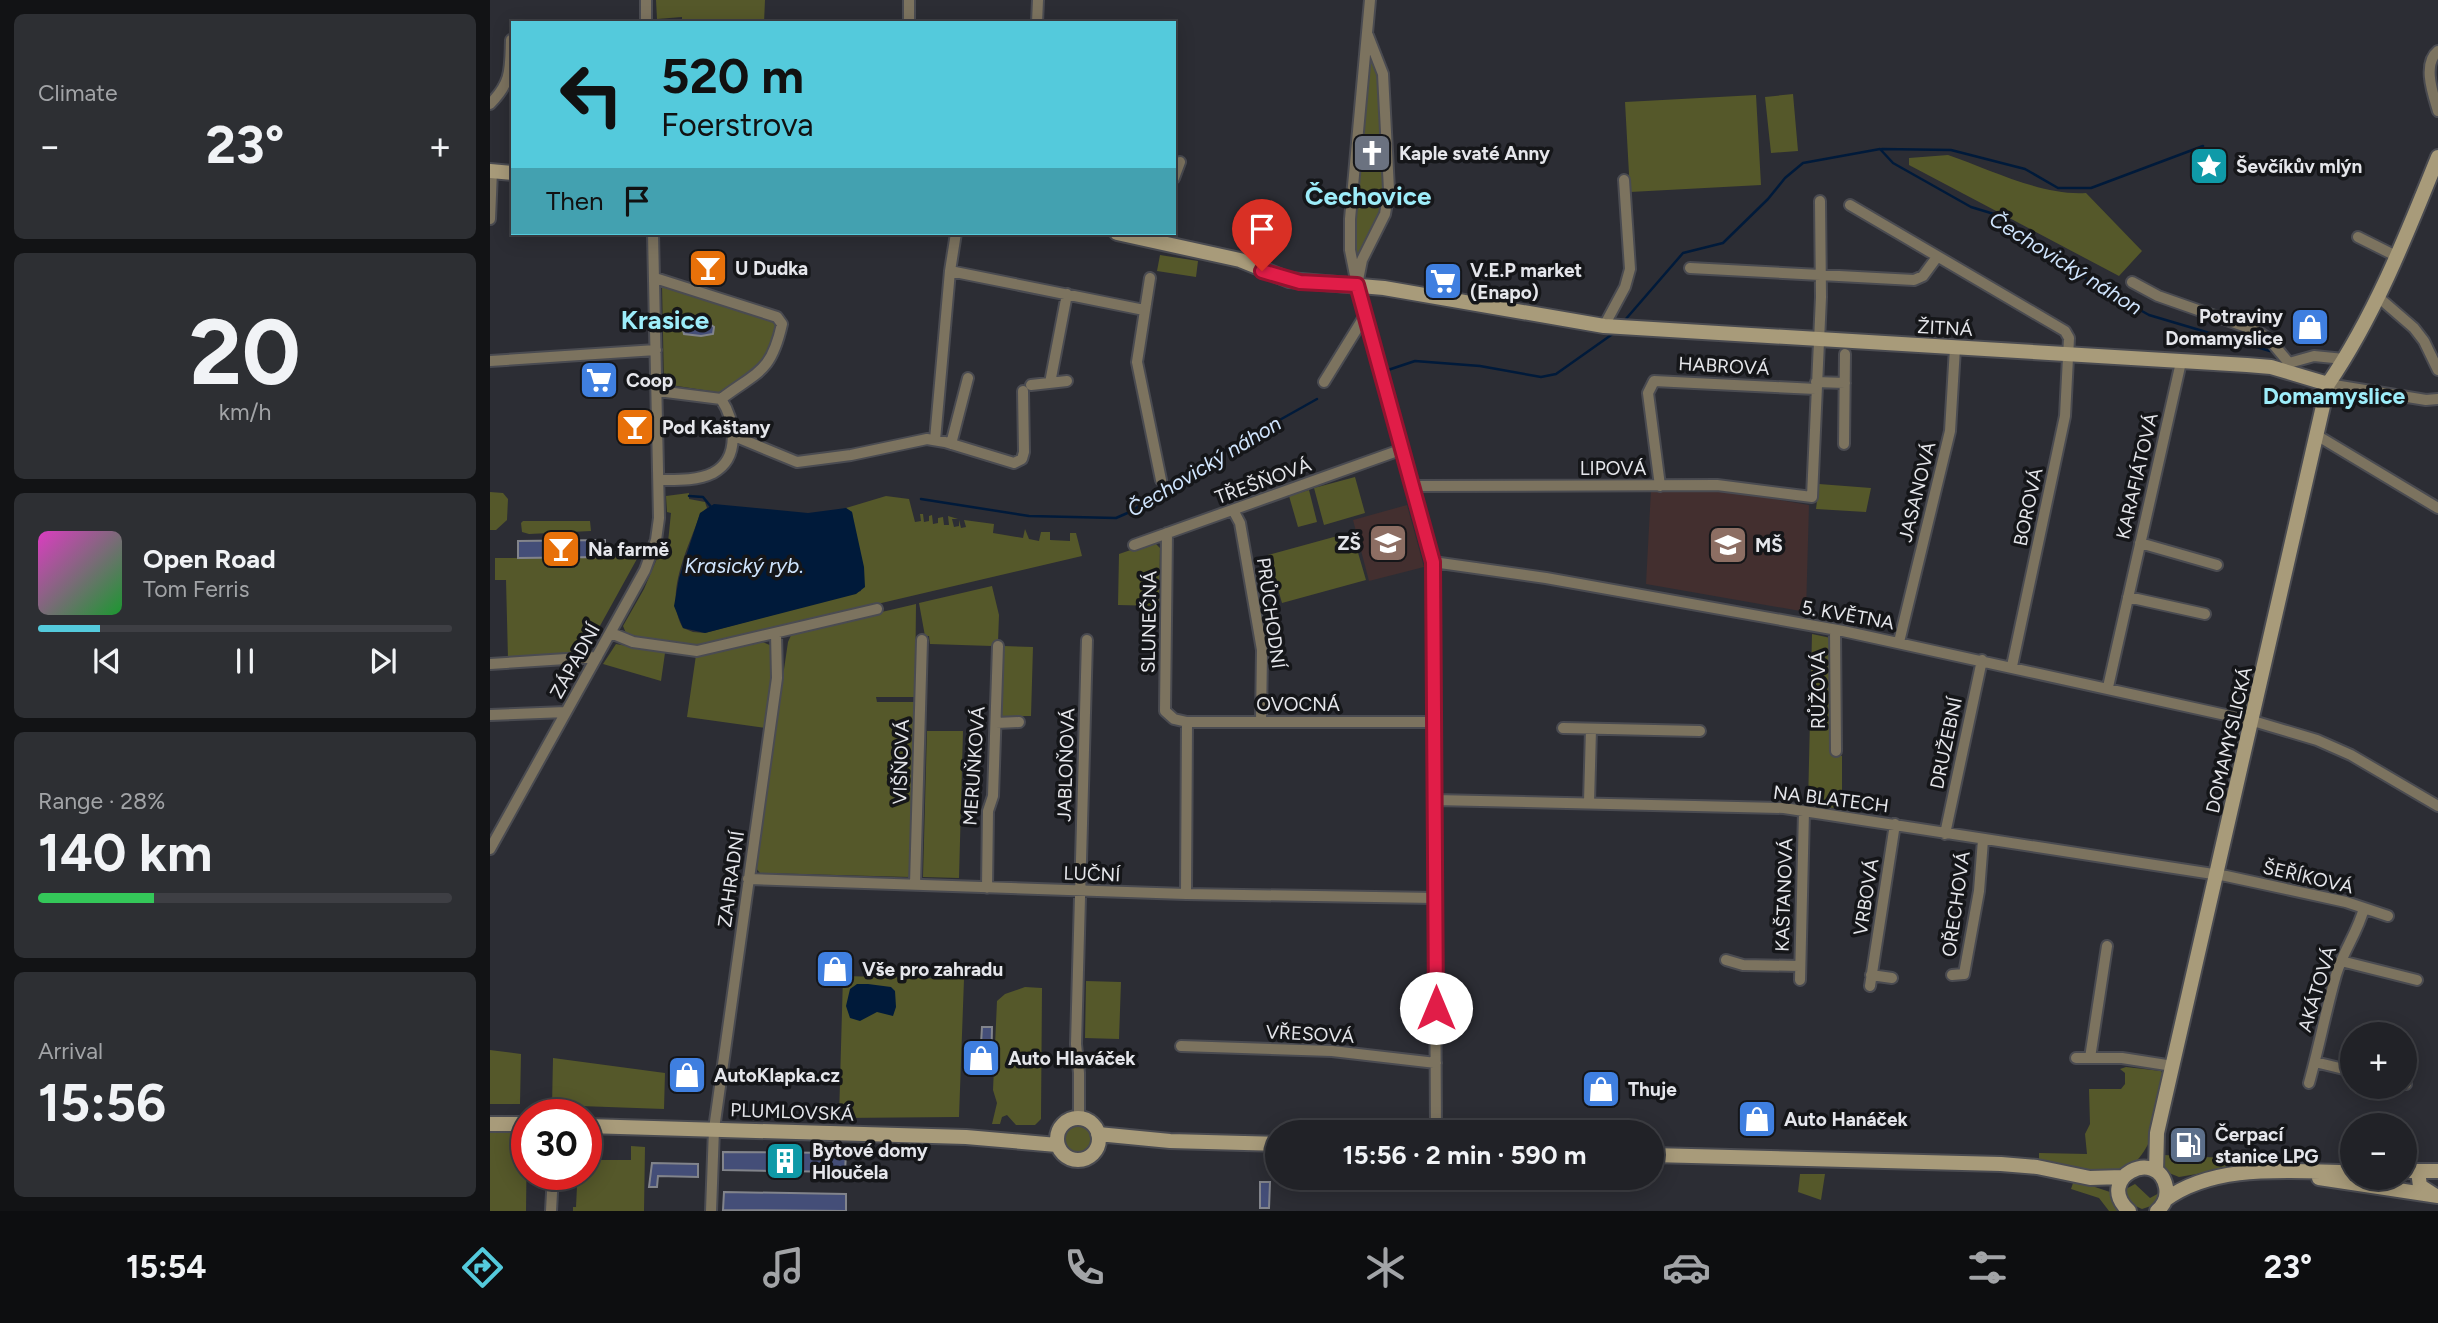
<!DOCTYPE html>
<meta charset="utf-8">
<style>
:root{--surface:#212227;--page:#2d2f33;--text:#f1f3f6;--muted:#a2a4a7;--line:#3e3f44;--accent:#54cadc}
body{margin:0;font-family:Figtree,sans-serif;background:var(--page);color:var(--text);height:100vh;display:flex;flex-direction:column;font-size:26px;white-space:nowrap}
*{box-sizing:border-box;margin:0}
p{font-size:23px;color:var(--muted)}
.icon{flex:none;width:38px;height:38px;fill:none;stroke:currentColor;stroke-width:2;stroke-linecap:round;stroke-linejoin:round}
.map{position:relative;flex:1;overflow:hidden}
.drawer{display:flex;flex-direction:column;gap:14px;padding:14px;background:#121315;width:490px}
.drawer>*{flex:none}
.top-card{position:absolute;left:21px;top:21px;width:665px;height:214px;border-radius:0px;box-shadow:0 4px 18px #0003,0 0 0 2px var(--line);background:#54cadc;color:#111;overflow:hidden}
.tools{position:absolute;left:1850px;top:1022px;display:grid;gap:14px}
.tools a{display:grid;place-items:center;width:77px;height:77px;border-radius:50%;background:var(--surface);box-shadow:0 4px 18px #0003,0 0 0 2px var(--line);font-size:35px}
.speed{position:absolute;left:21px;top:1099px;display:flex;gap:14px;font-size:35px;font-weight:700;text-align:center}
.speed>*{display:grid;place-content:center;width:91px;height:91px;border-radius:50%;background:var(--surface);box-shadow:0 4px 18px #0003,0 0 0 2px var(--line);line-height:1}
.speed .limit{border:10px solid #d22;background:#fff;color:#111}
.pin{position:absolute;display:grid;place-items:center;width:60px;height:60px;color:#fff;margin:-72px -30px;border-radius:50% 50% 50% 0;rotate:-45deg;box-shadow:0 0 7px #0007}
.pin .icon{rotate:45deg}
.me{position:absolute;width:77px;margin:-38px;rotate:0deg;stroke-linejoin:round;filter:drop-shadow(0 0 5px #0008)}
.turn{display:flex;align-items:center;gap:24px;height:147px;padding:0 35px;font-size:32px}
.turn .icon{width:91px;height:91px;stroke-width:2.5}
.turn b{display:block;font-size:49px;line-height:60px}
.then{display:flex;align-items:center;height:66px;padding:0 35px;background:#0003;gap:14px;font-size:26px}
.big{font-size:52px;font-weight:700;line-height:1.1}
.drawer .widget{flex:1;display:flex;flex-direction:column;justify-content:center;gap:10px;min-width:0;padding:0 24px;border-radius:10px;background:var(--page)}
.drawer .dial{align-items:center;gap:0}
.dial b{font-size:91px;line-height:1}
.song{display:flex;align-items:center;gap:21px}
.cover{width:84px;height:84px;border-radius:10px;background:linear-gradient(135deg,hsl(310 70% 55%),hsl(130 70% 35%))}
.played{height:7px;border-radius:4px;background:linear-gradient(90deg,var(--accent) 15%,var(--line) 15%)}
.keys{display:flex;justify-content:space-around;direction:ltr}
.heat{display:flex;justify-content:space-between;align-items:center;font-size:38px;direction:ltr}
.charge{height:10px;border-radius:5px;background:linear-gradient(90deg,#34c759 28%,var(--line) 0)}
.trip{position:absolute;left:775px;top:1120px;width:399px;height:70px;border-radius:35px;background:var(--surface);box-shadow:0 4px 18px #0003,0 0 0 2px var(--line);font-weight:700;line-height:70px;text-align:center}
.dock{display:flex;height:112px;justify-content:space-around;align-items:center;background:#0d0e10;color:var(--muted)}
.dock .icon{width:49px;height:49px}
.dock .current{color:var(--accent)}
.dock b{font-size:32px;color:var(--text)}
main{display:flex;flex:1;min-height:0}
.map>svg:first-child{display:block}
.education{fill:#432f2f}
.green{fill:#55582a}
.water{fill:#001a3a}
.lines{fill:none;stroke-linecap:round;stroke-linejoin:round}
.stream{stroke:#001a3a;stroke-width:2.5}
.building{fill:#444e78;stroke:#82848b;stroke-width:2}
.street-casing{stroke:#4a4b51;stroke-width:14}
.secondary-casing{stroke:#4a4b51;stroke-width:18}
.street{stroke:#7c735f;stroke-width:10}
.secondary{stroke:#a89b7a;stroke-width:14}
.route-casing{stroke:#92132f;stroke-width:18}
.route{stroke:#e11d48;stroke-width:12}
.labels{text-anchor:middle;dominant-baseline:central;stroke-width:7;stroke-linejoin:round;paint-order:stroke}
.poi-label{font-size:19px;font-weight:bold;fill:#e5e6eb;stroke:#151619;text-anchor:start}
.street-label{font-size:19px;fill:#e5e6eb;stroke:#151619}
.water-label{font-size:21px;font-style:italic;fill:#d0e5fe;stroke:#151619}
.quarter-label{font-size:23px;font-weight:bold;fill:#9dedfa;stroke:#151619}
.district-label{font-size:26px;font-weight:bold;fill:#9dedfa;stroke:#151619}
</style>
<main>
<section class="drawer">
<div class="widget"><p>Climate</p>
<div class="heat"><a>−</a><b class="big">23°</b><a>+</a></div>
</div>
<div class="widget dial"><b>20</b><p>km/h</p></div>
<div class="widget">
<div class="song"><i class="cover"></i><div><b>Open Road</b><p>Tom Ferris</p></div></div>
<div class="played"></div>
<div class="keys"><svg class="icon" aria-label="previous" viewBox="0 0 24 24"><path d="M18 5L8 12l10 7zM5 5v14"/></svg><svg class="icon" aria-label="pause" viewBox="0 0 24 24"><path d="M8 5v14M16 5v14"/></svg><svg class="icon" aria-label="next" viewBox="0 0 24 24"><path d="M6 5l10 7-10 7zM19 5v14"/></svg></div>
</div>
<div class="widget"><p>Range · 28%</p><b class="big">140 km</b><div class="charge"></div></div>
<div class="widget"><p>Arrival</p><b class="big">15:56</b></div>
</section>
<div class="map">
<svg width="1948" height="1211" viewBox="0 0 1948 1211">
<rect width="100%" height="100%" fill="#2c2d34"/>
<path class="education" d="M1161 490H1231L1319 505 1316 612 1156 584Z
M917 505 934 567 879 581 863 520Z"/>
<path class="green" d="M166 0H275L274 23H192V17L167 19Z
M877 33 893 74 898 202 869 261 860 250Z
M1303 94 1308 151 1281 153 1275 97Z
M1266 95 1271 185 1140 192 1135 102Z
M1458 155C1499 169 1552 196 1596 193L1652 251 1629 276 1419 165V158Z
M670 255 708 261 706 277 667 271Z
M172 285 281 320 287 328C284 361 258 375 233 393L174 384Z
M865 477 875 513 834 525 824 488Z
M1329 484 1381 488 1376 512 1326 509Z
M819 490 827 522 808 527 799 496Z
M0 492 13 493 18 499 17 520 6 530H0Z
M199 493V499L215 502 217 508 210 514C199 547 173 594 193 628L203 632 215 633 371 591 362 512 356 508 396 496 419 499 425 522 431 521 430 514H433L434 522 439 521V516L442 515 443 524 448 523V518L453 517 454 525H459L458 516 468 519H462L464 527 469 526V520L471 528 476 527 474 520 504 524 503 533 533 538 535 529 539 539 549 541 551 532H560V540L580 541V533H586L592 556 212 645 144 639 136 633 133 626 154 589 174 542H178L181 513 177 512 176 496Z
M33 521H100L101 531 39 534 32 532 31 523Z
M862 532 876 580 792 603 778 555Z
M664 542 670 548 669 606 628 605 629 554Z
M148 557 95 653 18 659 16 580H5V558Z
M502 586 509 615 508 642 502 646 440 644 439 636H435L429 603Z
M426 604 425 697H386L387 702H425L420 877 270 873 265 867 298 642 302 633Z
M1322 634 1341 638V754L1352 756V809L1318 805Z
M270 641 282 646V682L275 728 197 717 206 655Z
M126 644 175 653 171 681 113 664Z
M513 646 543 647 541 716H511Z
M437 731H473L469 878 433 877Z
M353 976 474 979 469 1117 349 1118Z
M596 981 631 982 629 1039 595 1038Z
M535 987 552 988 551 1119 545 1125H526L517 1115 512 1117 510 1124H502L507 1103 503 1090 507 1001 515 994Z
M0 1050 31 1054 30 1104H0Z
M63 1058 175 1073 174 1109 62 1105Z
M1636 1067 1671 1071 1675 1078C1670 1113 1661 1176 1614 1173 1593 1172 1570 1166 1549 1162V1153L1597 1154 1595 1134 1600 1124 1599 1089H1631L1635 1084V1073L1630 1069Z
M1674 1124H1677L1670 1151 1674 1155 1736 1158V1169L1689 1177 1674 1171C1665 1158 1671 1139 1674 1124Z
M572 1139a15 15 0 1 1 30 0a15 15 0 1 1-30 0Z
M0 1131 37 1132 36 1211H0Z
M141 1146 155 1147 154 1211H83V1207H86L87 1186 69 1185V1174H96V1160L110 1157V1160H141Z
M1310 1174H1335L1331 1200 1308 1192Z
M1584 1180 1620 1192 1634 1211H1619L1609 1198 1581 1189Z
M1645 1184 1660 1198 1671 1192 1664 1205 1652 1209 1639 1203 1634 1190Z"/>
<path class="water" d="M224 504 318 513 356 508 362 512 374 567 375 587 366 594 215 633 193 628 184 606 189 578 210 513Z
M378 984 401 987 405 991 406 1007 403 1016 387 1012 370 1021 360 1018 356 1006 360 989 367 984Z"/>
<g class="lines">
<path class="stream" d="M1392 149 1461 150 1535 169 1568 188H1601L1713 146
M1135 320 1193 253 1233 243 1278 199 1295 178 1313 163 1390 149 1403 163 1481 207 1504 214 1567 255 1602 283 1659 315 1780 351
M895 371 925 361 990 366 1051 377 1066 374 1124 333
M199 496 213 497 222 508
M431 499 539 516 626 518 642 511 702 469 827 399"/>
</g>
<path class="building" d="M196 319 215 321 224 327 223 334 211 336 194 334 191 322Z
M140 418 153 420 150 442 135 443Z
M115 540V557L28 558V541Z
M492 1027H502L501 1073 480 1072V1044H491Z
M233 1152 356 1153 355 1172 233 1170Z
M162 1163 208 1164V1177L168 1176 167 1187H159Z
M770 1182H780L779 1208H770Z
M234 1192 356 1194V1211L233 1210Z"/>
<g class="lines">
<g class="street-casing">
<path id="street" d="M156 0V23
M419 23V0
M547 23 548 0
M877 33 893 74 899 190 895 214 872 260 867 285 860 250V219L880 0
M1948 51C1932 64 1943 94 1948 111
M0 104C22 82 20 69 21 40
M684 178 690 162
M1360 205 1575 331 1579 338 1575 416 1522 666
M0 219 2 171
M1868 237 1906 256
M1200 268 1424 280 1433 276 1447 257
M460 271 654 310
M165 278 287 317 292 324C281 373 268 371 231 399L168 391
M660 278 647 362 671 480
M1642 282 1668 296 1765 330 1779 339 1799 363
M867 285 943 562 946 1132
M1887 296 1924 328 1934 341 1948 370
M1114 326 1135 287 1140 269 1134 180
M0 361 166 350
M1797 368 1799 363 1824 356 1854 359
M834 382 876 314
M1326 382 1355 383
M560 383 577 294
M1838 384 1936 400 1948 399
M541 385 577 381
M244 436 307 462 361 455 437 439 455 442 524 463 532 459 534 452 533 391
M1828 436 1948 508
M445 440 460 271 466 233
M461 444 478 378
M1354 444 1355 354
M169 480C186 480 207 481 223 473 251 458 245 420 231 399
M924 486 1227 485 1322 497 1331 297 1330 201
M1170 486 1158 393 1164 381 1326 389
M743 510 750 523 772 650 771 722
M677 533 675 711 684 719 697 722H945
M1650 543 1727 565
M644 545 913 449
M943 562 1056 578 1353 631 1763 721 1827 740 1861 755 1948 806
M1638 597 1715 614
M1345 630 1346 751
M121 633 143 642 207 651 387 609
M1409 642 1460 431 1465 348
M0 664 107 657
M1618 687 1691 362
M0 715 76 712
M506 723 529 722
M1073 728 1210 731
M945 800 1294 808 1736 876 1856 902 1898 916
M1099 802 1101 729
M1455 834 1492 660
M0 849 155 570 166 540 169 518 163 233
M258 879 696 894 945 898
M425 884 432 640
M497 888 498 811 503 796 508 646
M696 894 697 722
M1236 960 1253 965 1310 966
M1851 961 1927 980
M1381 975 1402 978
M1462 975 1474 974 1489 891 1493 840
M1310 980 1314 811
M1380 986 1405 824
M691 1046 842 1051 946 1063
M1586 1058H1632L1683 1066
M1600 1058 1617 946
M1825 1062 1862 1071
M1819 1083C1829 1047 1836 1010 1846 975 1853 951 1868 932 1874 908
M1914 1084H1916
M589 1117V1073L586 1044 597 640
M61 1211 63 1174
M221 1211 224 1129 287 678 286 634"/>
</g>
<g class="secondary-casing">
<path id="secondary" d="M0 171 23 173
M627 233 750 260 799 280 894 288 1114 326 1757 365 1781 367 1838 384
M567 1139a21 21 0 1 1 42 0a21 21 0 1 1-42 0Z
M0 1124H37
M96 1126 476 1137 567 1145
M608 1134 680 1141 788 1144
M1162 1155 1511 1164 1547 1167 1600 1178 1633 1177
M1666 1171 1667 1133 1838 384C1885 315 1917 234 1948 157
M1914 1171H1948
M1928 1171 1930 1186 1944 1195
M1829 1178 1948 1196
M1675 1200C1726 1162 1803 1172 1862 1172
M1639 1211C1603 1178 1668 1146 1676 1187 1678 1197 1674 1205 1667 1211"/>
</g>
<use href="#street" class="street"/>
<use href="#secondary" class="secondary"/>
</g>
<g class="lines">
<g class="route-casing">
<path id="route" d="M772 271 810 282 867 285 943 562 946 1008"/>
</g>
<use href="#route" class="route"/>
</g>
<defs>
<g id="church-square" transform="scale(2.0125)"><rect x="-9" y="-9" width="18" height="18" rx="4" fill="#6b7280" stroke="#151619"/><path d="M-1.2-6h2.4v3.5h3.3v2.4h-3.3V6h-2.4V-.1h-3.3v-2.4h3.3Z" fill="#fff"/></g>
<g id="sight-square" transform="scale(2.0125)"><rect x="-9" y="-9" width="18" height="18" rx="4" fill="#0f9aa8" stroke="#151619"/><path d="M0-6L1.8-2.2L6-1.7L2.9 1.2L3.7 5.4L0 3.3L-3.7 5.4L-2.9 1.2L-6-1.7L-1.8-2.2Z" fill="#fff"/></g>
<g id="bar-square" transform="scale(2.0125)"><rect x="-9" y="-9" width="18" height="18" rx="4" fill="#e8710a" stroke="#151619"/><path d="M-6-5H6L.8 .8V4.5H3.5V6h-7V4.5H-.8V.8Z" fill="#fff"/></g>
<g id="supermarket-square" transform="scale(2.0125)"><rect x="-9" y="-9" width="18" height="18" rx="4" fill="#3f7fe0" stroke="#151619"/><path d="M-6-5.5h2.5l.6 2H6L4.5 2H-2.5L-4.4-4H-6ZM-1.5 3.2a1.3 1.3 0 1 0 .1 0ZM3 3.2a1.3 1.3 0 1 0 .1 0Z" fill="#fff"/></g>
<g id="shop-square" transform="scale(2.0125)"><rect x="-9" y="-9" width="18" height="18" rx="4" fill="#3f7fe0" stroke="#151619"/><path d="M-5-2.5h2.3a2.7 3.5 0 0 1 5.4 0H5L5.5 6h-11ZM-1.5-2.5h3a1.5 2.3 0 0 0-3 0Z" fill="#fff"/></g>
<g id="school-square" transform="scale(2.0125)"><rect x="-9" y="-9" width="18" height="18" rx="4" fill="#8d6e63" stroke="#151619"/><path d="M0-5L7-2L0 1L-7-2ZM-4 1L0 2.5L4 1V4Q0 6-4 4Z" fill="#fff"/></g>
<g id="fuel-square" transform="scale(2.0125)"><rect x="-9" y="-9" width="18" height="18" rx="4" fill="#5c6f8a" stroke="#151619"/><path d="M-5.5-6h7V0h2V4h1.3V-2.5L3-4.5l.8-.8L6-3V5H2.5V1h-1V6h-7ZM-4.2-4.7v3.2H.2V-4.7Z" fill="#fff"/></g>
<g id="building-square" transform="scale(2.0125)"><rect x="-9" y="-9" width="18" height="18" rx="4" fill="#0f9aa8" stroke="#151619"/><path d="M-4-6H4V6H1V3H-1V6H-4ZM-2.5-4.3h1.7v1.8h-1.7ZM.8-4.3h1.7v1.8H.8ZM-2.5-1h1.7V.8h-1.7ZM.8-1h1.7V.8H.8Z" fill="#fff"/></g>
</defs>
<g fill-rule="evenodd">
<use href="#church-square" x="882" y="153"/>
<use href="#sight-square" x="1719" y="166"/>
<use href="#bar-square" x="218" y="268"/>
<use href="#supermarket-square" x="953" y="281"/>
<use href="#shop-square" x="1820" y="327"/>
<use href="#supermarket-square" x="109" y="380"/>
<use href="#bar-square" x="145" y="427"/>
<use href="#school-square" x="898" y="543"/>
<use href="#school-square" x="1238" y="545"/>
<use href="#bar-square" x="71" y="549"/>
<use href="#shop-square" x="345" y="969"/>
<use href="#shop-square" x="491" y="1058"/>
<use href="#shop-square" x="197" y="1075"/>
<use href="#shop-square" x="1111" y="1089"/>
<use href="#shop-square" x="1267" y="1119"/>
<use href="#fuel-square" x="1698" y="1145"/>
<use href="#building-square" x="295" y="1161"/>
</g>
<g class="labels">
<g class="poi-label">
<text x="909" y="153">Kaple svaté Anny</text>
<text x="1746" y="166">Ševčíkův mlýn</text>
<text x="245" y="268">U Dudka</text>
<text x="980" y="270">V.E.P market<tspan x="980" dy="22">(Enapo)</tspan></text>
<text x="1793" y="316" text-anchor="end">Potraviny<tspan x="1793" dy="22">Domamyslice</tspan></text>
<text x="136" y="380">Coop</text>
<text x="172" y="427">Pod Kaštany</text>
<text x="871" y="543" text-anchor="end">ZŠ</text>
<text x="1265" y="545">MŠ</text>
<text x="98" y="549">Na farmě</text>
<text x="372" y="969">Vše pro zahradu</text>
<text x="518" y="1058">Auto Hlaváček</text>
<text x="224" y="1075">AutoKlapka.cz</text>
<text x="1138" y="1089">Thuje</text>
<text x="1294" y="1119">Auto Hanáček</text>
<text x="1725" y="1134">Čerpací<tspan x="1725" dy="22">stanice LPG</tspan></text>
<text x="322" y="1150">Bytové domy<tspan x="322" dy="22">Hloučela</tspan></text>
</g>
<g class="street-label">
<text transform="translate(1455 328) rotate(3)">ŽITNÁ</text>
<text transform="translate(1234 366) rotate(3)">HABROVÁ</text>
<text x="1123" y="468">LIPOVÁ</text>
<text transform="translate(1647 476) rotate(-77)">KARAFIÁTOVÁ</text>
<text transform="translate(773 481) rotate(-20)">TŘEŠŇOVÁ</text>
<text transform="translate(1427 492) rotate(-76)">JASANOVÁ</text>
<text transform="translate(1538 507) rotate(-78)">BOROVÁ</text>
<text transform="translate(781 613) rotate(82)">PRŮCHODNÍ</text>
<text transform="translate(1358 615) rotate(10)">5. KVĚTNA</text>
<text transform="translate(659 622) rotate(-89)">SLUNEČNÁ</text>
<text transform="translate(85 661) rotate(-61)">ZÁPADNÍ</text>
<text transform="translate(1328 690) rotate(-90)">RŮŽOVÁ</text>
<text x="808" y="704">OVOCNÁ</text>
<text transform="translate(1739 740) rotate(-77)">DOMAMYSLICKÁ</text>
<text transform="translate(1456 743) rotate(-78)">DRUŽEBNÍ</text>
<text transform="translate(411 762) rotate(-88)">VIŠŇOVÁ</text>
<text transform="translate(576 765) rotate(-88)">JABLOŇOVÁ</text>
<text transform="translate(484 766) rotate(-86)">MERUŇKOVÁ</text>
<text transform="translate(1341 799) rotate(7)">NA BLATECH</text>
<text transform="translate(602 874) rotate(2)">LUČNÍ</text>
<text transform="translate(1818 877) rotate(13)">ŠEŘÍKOVÁ</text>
<text transform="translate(241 879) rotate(-82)">ZAHRADNÍ</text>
<text transform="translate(1294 895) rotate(-88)">KAŠTANOVÁ</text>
<text transform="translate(1376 897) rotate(-81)">VRBOVÁ</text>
<text transform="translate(1466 904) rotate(-82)">OŘECHOVÁ</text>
<text transform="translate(1827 989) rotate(-73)">AKÁTOVÁ</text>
<text transform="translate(820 1034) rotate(3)">VŘESOVÁ</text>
<text transform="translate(302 1112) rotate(2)">PLUMLOVSKÁ</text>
</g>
<g class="water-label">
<text transform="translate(1576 263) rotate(32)">Čechovický náhon</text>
<text transform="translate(714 466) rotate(-31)">Čechovický náhon</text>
<text x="254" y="565">Krasický ryb.</text>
</g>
<g class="quarter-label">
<text x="1844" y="396">Domamyslice</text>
</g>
<g class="district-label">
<text x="878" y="196">Čechovice</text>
<text x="175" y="320">Krasice</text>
</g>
</g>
</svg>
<div class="tools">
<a>+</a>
<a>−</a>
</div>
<div class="speed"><div class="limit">30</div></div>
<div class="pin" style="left:772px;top:271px;background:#d93025"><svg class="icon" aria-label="arrive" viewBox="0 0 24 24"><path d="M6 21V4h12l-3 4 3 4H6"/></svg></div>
<svg class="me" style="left:946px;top:1008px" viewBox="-20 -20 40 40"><circle r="19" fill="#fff"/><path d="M0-13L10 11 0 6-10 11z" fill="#e11d48"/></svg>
<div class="trip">15:56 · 2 min · 590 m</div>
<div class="top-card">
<div class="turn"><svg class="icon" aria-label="left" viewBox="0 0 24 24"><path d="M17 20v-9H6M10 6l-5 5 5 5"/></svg><div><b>520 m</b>Foerstrova</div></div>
<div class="then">Then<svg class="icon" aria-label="arrive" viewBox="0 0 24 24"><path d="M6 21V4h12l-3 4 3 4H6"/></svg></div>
</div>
</div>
</main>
<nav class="dock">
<b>15:54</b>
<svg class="icon current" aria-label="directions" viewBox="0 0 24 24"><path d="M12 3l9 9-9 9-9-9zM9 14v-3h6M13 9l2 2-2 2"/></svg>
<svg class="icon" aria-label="music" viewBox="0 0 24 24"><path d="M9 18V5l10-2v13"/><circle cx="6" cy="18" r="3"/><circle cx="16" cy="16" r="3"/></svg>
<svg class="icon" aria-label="phone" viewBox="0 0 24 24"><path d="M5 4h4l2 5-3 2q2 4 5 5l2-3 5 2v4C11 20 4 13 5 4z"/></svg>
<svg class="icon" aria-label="climate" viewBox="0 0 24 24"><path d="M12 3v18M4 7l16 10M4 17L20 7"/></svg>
<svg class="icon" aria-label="car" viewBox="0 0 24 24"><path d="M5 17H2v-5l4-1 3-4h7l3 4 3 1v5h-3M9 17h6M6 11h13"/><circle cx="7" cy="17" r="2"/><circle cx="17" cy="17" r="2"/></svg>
<svg class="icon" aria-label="filters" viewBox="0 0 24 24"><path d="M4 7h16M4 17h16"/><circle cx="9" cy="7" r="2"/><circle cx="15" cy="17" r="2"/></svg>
<b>23°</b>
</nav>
